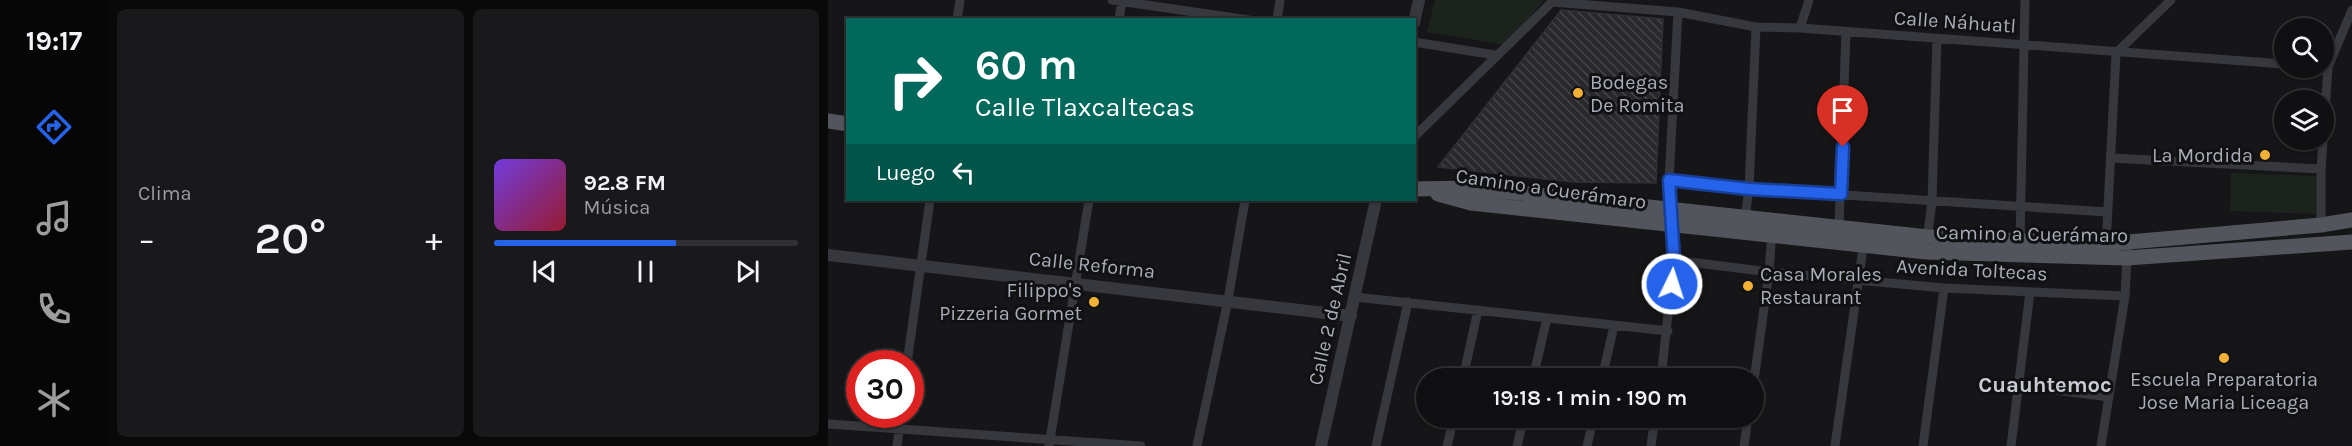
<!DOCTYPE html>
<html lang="es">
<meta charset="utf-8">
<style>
:root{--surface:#101012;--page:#19191b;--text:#f1f3f6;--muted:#9c9d9f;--line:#303032;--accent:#2563eb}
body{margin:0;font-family:Karla,sans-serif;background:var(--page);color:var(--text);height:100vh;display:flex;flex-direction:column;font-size:22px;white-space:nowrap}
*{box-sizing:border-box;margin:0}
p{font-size:20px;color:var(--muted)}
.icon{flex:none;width:33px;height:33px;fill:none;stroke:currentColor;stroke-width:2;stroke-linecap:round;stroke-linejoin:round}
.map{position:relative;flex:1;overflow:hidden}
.side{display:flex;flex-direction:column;gap:9px;padding:9px;background:#09090a;width:720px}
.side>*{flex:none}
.top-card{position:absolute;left:18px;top:18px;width:570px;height:183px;border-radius:0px;box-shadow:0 2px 4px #0004,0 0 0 2px var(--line);background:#00695c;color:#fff;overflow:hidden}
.tools{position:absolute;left:1446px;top:18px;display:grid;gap:12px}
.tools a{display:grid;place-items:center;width:60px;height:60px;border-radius:50%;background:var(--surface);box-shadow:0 2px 4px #0004,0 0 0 2px var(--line);font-size:30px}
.speed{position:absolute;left:18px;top:350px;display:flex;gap:12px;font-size:30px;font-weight:700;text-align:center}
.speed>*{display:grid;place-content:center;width:78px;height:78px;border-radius:50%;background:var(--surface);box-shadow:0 2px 4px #0004,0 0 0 2px var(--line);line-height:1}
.speed .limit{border:9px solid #d22;background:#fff;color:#111}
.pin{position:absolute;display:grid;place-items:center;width:51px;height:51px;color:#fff;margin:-62px -26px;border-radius:50% 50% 50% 0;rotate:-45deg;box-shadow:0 0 6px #0007}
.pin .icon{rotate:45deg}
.me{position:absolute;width:66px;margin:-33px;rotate:4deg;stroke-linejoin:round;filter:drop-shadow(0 0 4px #0008)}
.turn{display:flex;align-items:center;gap:21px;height:126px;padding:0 30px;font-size:27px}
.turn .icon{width:78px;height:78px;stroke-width:2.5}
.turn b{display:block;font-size:42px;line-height:51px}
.then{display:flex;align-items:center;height:57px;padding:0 30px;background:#0003;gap:12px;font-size:22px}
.big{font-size:45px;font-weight:600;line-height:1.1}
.side .tile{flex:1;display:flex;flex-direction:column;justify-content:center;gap:9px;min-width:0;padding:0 21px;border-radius:9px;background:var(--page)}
.song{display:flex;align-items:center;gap:18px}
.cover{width:72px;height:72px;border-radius:9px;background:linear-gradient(135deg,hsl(260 70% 55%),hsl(350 70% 35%))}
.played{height:6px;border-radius:3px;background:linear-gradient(90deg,var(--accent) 60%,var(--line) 60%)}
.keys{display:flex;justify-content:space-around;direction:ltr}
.heat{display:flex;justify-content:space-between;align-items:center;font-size:33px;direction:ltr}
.side .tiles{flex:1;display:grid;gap:9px;grid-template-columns:repeat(2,1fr)}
.trip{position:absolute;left:588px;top:368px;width:348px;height:60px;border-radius:30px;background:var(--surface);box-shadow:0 2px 4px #0004,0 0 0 2px var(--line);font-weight:600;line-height:60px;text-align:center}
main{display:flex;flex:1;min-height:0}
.tab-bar{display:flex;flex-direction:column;width:108px;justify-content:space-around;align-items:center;background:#060607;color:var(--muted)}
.tab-bar .icon{width:42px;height:42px}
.tab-bar .current{color:var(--accent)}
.tab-bar b{font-size:27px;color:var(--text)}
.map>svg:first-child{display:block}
.green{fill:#1c231d}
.building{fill:url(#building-back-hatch);stroke:#303034;stroke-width:1.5}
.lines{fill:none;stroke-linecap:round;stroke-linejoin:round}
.minor{stroke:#37383d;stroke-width:9}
.tertiary{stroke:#37383d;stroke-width:12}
.primary{stroke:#53555c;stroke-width:15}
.route-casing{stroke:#184099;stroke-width:15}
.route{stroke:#2563eb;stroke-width:10}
.poi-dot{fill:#f2b134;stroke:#111113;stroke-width:2}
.labels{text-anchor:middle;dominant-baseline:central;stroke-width:6;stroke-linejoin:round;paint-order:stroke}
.street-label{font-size:20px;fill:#a8adb8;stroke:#111113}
.poi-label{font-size:20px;fill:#a8adb8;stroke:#111113;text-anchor:start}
.quarter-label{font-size:22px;font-weight:bold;fill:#c9ccd4;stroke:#111113}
</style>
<main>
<nav class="tab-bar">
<b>19:17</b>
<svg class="icon current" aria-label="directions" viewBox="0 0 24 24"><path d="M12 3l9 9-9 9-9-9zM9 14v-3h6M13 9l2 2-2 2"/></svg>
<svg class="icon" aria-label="music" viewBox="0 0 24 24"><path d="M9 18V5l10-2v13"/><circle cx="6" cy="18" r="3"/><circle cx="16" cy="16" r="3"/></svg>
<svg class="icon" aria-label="phone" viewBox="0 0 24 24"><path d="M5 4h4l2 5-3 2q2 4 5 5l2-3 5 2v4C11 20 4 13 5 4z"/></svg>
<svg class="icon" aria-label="climate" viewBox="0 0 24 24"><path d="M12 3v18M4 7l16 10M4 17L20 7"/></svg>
</nav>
<section class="side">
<div class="tiles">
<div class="tile"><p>Clima</p>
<div class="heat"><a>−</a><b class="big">20°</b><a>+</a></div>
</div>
<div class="tile">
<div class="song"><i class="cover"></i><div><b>92.8 FM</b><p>Música</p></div></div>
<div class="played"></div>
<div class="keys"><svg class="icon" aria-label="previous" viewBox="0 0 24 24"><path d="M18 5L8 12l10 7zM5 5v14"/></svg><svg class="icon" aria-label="pause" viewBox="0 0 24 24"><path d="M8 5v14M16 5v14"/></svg><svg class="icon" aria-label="next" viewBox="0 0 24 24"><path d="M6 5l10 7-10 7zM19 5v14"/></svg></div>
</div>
</div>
</section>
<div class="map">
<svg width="1524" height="446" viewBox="0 0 1524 446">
<defs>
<pattern id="building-back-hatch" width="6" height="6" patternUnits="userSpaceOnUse" patternTransform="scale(1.5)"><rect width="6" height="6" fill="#29292c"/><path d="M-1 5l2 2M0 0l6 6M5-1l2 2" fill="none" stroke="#454548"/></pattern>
</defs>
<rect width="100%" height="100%" fill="#161618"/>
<path class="green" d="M607 0H716L678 45 599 32Z
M1403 173 1490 176 1489 214 1402 211Z"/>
<path class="building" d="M733 10 835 19 828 183 745 182 610 167Z"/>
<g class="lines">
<path class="minor" d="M284 0 421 20
M724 2 850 12 928 27 972 28 1456 64
M129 20 132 0
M291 20 294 0
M449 20 452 0
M972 28 981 0
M586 42 667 55
M586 137 726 0
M1283 158 1493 169
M841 180 921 189 1280 212
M917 218 921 189 928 27
M1493 225V169L1500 67 1524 10
M1011 226 1018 32
M1099 240 1104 201 1109 39
M1192 240 1197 0
M1278 246 1288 53 1343 0
M846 260 941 272 1116 288 1297 296
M527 297 840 331
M79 363 102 200
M635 378 650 310
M705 378 719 318
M774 378 786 326
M833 378 846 260 841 180 850 12
M926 381 941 272 944 231
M1190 385 1281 397
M0 424 313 446
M69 446 73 414
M221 446 261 200
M369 446 400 300 417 200
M548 446 580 302
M619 446 626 417
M689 446 696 417
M759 446 766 417
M823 446 827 417
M916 446 920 417
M1007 446 1036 241
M1095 446 1116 288
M1183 446 1202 292
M1273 446 1297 296 1300 242"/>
<path class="tertiary" d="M586 23 591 0
M0 255 523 316
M493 446 548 200"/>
<path class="primary" d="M0 121 20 124
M586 189 644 188 1100 237 1278 244 1493 225 1524 220
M610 194 643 203 1098 252 1299 258 1524 242"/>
</g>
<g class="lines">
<g class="route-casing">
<path id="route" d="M844 284 846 260 841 180 921 189 1013 194 1015 147"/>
</g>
<use href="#route" class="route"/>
</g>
<g class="poi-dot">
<circle cx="750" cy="93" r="6"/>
<circle cx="1437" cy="155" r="6"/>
<circle cx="920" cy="286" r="6"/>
<circle cx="266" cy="302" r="6"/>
<circle cx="1396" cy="358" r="6"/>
</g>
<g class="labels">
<g class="street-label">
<text transform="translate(1127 22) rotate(4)">Calle Náhuatl</text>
<text transform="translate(723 189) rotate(8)">Camino a Cuerámaro</text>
<text transform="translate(1204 234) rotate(1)">Camino a Cuerámaro</text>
<text transform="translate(264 265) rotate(6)">Calle Reforma</text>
<text transform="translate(1144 270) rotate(3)">Avenida Toltecas</text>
<text transform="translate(502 319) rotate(-77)">Calle 2 de Abril</text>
</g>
<g class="poi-label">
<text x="762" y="82">Bodegas<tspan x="762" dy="23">De Romita</tspan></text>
<text x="1425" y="155" text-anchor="end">La Mordida</text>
<text x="932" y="274">Casa Morales<tspan x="932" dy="23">Restaurant</tspan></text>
<text x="254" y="290" text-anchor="end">Filippo's<tspan x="254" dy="23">Pizzeria Gormet</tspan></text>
<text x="1396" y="379" text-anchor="middle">Escuela Preparatoria<tspan x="1396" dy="23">Jose Maria Liceaga</tspan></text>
</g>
<g class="quarter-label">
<text x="1217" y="385">Cuauhtemoc</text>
</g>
</g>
</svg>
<div class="tools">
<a><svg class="icon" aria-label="search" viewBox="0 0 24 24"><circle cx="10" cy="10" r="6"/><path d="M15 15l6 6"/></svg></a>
<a><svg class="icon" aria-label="layers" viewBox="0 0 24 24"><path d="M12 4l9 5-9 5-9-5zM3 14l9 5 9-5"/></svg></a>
</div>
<div class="speed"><div class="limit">30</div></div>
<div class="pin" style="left:1015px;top:147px;background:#d93025"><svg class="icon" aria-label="arrive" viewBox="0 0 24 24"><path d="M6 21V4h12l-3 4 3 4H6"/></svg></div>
<svg class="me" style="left:844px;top:284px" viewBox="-20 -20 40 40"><circle r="17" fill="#2563eb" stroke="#fff" stroke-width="3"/><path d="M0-11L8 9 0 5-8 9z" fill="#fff"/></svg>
<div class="trip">19:18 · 1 min · 190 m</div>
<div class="top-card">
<div class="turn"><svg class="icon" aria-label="right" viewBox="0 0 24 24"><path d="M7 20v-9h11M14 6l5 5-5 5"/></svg><div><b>60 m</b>Calle Tlaxcaltecas</div></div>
<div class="then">Luego<svg class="icon" aria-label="left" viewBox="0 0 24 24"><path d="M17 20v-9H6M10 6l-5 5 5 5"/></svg></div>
</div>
</div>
</main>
